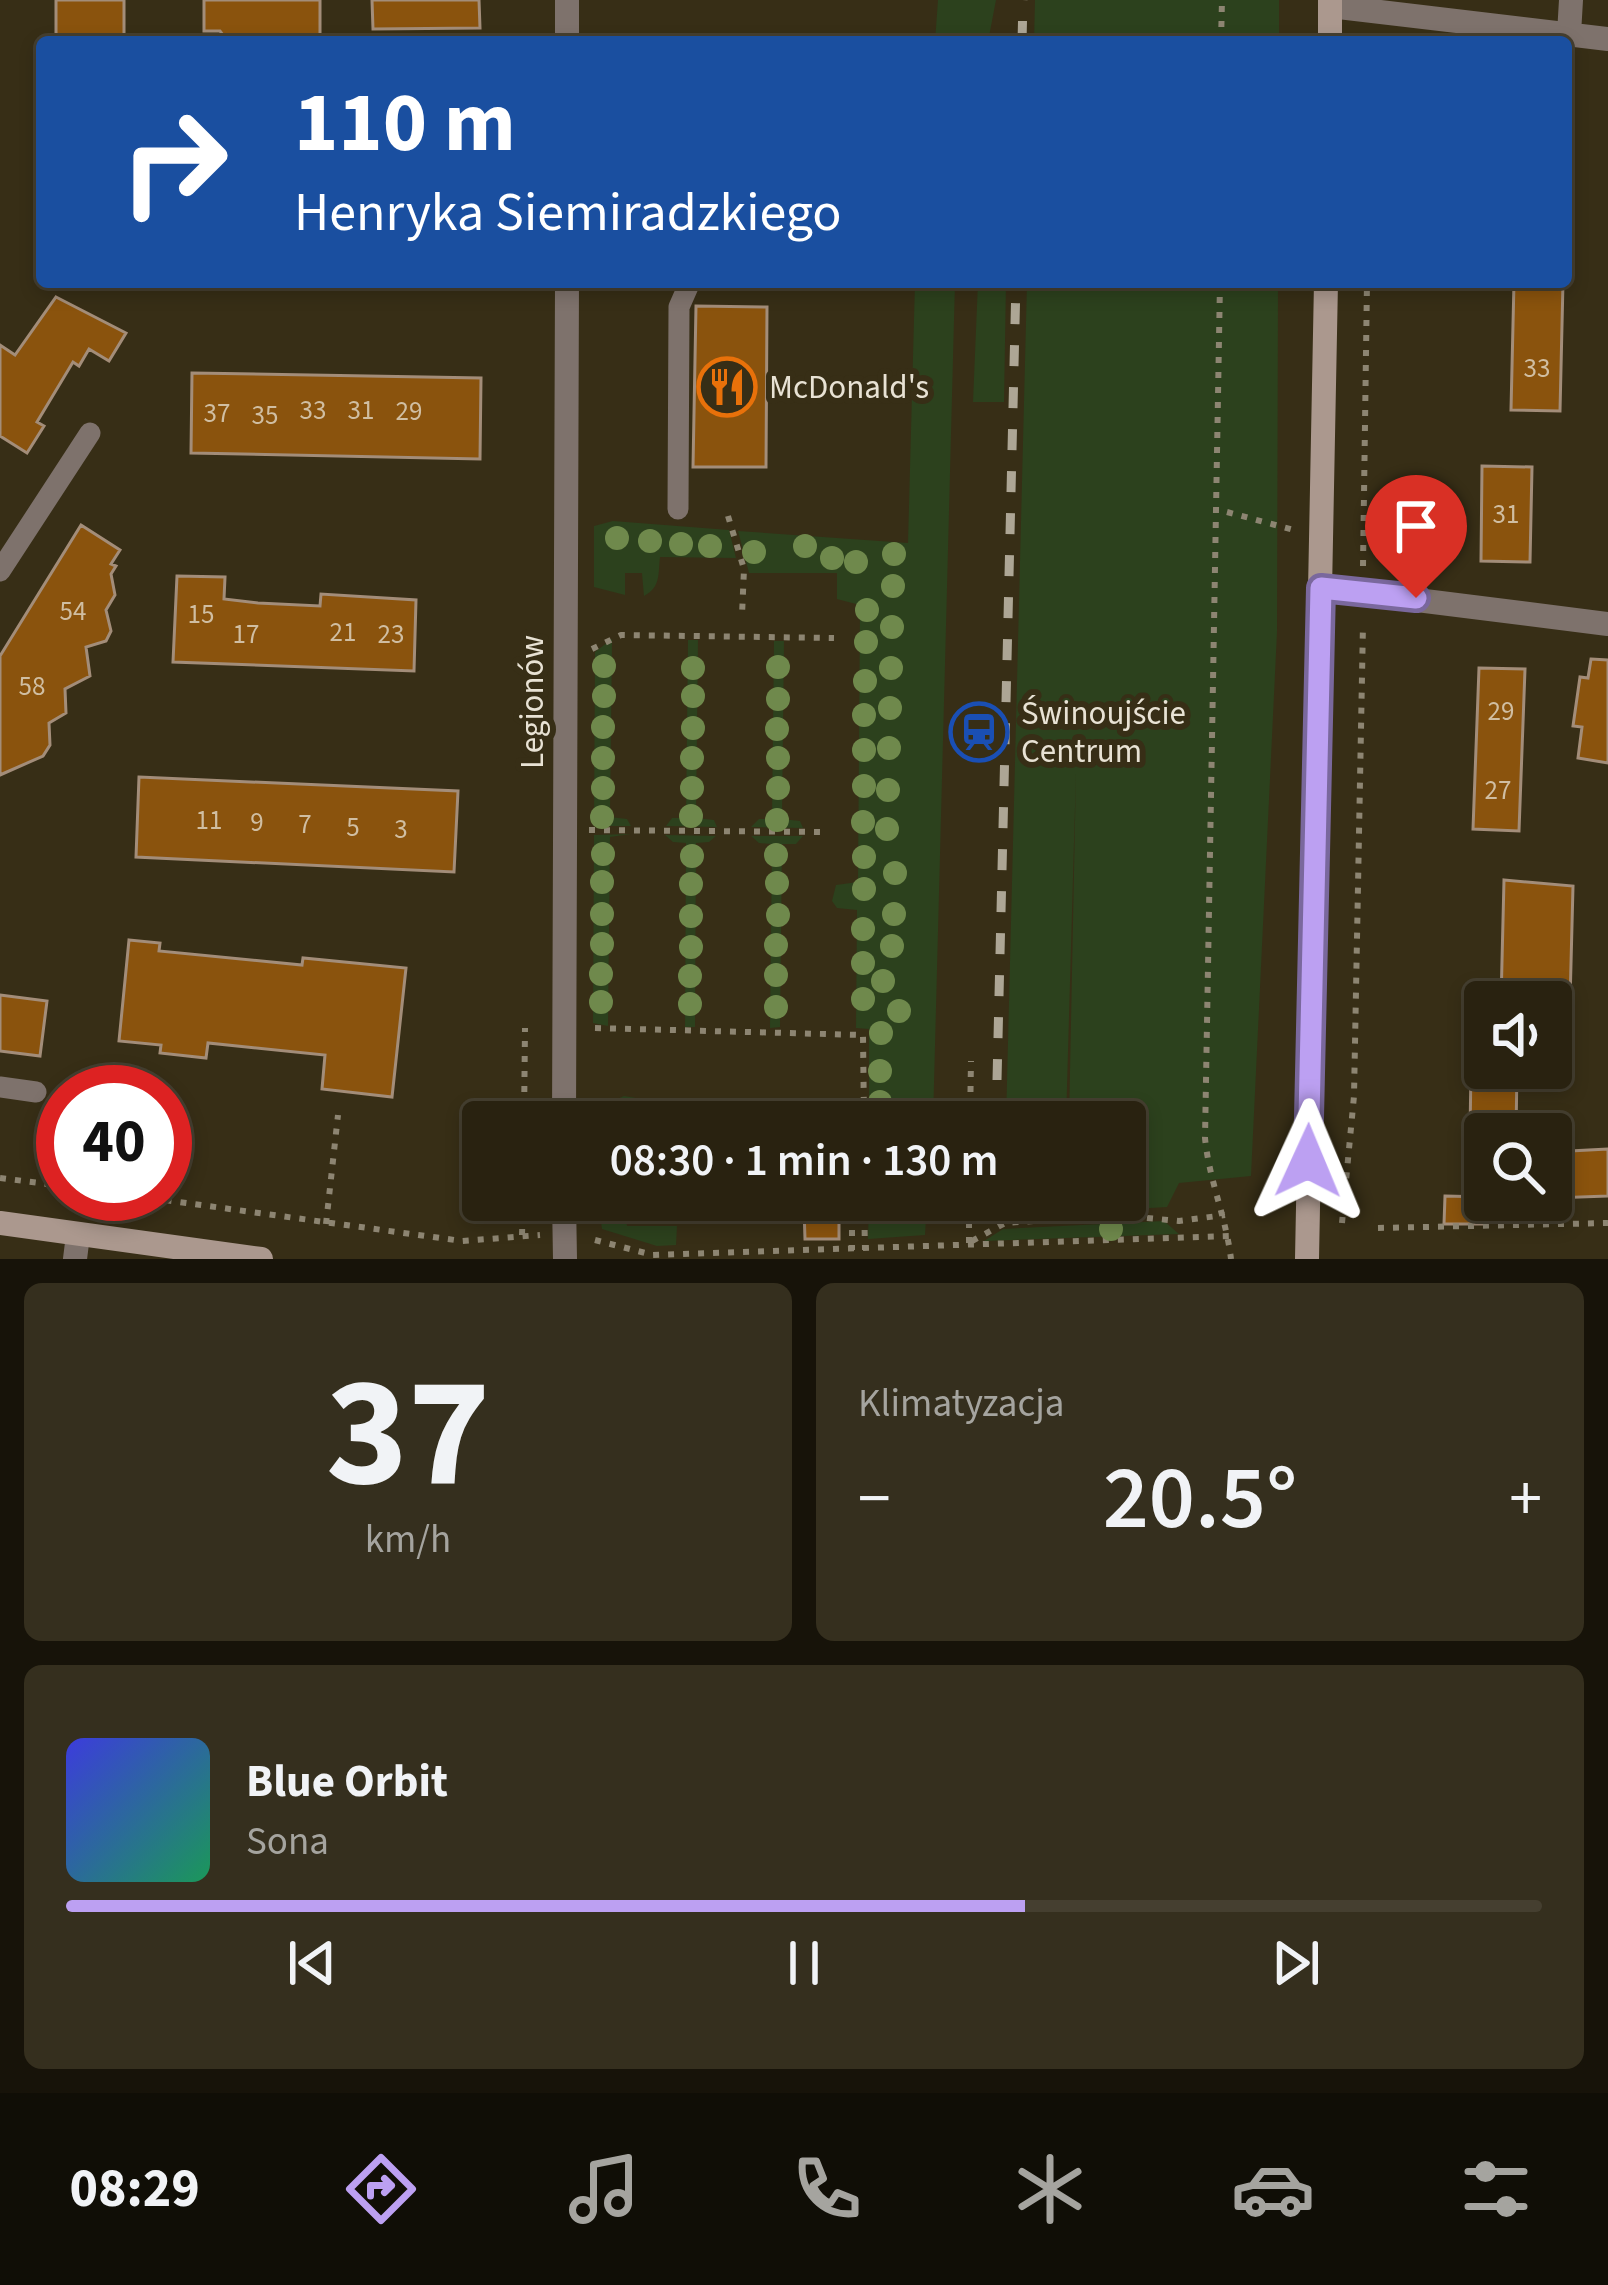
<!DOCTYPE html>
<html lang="pl">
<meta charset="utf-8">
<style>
:root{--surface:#292210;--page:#352f1e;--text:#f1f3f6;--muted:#a5a49f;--line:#453f30;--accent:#bca0f2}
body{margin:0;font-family:"Source Sans 3",sans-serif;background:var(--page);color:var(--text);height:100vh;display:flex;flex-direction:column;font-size:45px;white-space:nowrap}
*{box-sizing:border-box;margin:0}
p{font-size:39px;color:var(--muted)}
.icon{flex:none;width:66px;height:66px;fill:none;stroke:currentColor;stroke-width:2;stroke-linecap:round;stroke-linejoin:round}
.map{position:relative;height:1259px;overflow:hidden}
.details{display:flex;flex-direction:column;gap:24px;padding:24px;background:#171309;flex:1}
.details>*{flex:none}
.top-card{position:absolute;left:36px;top:36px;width:1536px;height:252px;border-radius:12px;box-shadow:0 6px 18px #0003,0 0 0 3px var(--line);background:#1a4fa0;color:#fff;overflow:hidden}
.controls{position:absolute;left:1464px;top:981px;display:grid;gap:24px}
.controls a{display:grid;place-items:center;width:108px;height:108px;border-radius:12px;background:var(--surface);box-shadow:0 6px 18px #0003,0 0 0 3px var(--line);font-size:60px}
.speed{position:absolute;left:36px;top:1065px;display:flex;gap:24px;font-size:60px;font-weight:700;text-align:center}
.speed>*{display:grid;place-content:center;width:156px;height:156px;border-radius:50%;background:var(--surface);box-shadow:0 6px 18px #0003,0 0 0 3px var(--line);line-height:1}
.speed .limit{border:18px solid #d22;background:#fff;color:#111}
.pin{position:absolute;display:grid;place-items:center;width:102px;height:102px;color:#fff;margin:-123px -51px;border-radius:50% 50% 50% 0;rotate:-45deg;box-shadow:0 0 12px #0007}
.pin .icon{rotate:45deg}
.me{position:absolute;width:132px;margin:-66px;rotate:1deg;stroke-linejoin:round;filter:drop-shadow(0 0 9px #0008)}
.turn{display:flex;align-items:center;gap:42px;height:252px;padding:0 60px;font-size:54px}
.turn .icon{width:156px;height:156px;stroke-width:2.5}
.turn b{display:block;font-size:84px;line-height:102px}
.big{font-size:90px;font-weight:600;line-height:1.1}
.details .card{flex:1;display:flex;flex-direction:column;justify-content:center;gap:18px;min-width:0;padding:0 42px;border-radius:18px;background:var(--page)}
.details .dial{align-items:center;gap:0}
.dial b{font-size:156px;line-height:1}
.song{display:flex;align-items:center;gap:36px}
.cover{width:144px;height:144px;border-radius:18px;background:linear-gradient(135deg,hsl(240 70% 55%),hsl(150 70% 35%))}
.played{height:12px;border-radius:6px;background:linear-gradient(90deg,var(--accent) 65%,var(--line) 65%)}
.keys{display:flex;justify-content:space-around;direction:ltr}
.heat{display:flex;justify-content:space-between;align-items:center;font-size:66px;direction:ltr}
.details .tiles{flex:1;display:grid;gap:24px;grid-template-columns:1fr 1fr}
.card:last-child{grid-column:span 2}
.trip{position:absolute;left:462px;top:1101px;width:684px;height:120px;border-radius:12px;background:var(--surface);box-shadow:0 6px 18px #0003,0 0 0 3px var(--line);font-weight:600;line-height:120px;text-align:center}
.dock{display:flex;height:192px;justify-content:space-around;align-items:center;background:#100e06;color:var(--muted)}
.dock .icon{width:84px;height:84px}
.dock .current{color:var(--accent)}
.dock b{font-size:54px;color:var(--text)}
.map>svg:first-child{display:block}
.green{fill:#2c411d}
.building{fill:#8a530d;stroke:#a38d79;stroke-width:3}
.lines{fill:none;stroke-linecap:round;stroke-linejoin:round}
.path{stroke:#8d8572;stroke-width:6;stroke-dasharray:6 9;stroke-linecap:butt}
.lane{stroke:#7e726c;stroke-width:21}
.street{stroke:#7e726c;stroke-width:24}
.secondary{stroke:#ab988e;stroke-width:24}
.rail{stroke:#ada695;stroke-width:9;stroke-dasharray:21 21;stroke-linecap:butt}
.tree{fill:#6f894c}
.route-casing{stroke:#7a689d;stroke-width:30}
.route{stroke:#bca0f2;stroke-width:21}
.labels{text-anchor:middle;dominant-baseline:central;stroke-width:12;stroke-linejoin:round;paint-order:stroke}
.number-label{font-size:27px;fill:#d0bea2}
.poi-label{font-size:33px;fill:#e8e2d4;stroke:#372e16;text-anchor:start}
.street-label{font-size:33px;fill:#e8e2d4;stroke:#372e16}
</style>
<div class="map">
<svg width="1608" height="1259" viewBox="0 0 1608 1259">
<rect width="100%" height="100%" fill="#372e16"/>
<path class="green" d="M938 0H996L988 42H935Z
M1035 0H1279V42H1034Z
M915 282H955L933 1122H869V1029L856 1028 857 910 837 908 832 901 836 885 858 882 860 605 837 599V573H749L738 531 908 543Z
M978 282H1006L1004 402H973Z
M1027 282H1278L1277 632 1251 1176 1179 1183 1167 1207 1066 1213 1067 1200H1125V1122H1069L1076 772 1066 1122H1006Z
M613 521 729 530 736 558 660 557C658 574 661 587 644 596L642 573H625V595L594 587V526Z
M612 639 610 817 627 819 631 826H594L595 652Z
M688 640H698L696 818 714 820 717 827 666 826 672 818H686Z
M774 641H784L782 819 800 821 803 828 751 827 759 819H772Z
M631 834 610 837 608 1026 593 1023 594 835Z
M665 835 716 836 709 842 696 843 695 1027H685L686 843 673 842Z
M751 836H803L796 844H782L780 1027 770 1028 772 844 759 843Z
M624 1096 648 1100 658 1122H598V1108Z
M869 1200H927L925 1235 868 1239Z
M985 1200H1064V1214L995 1219 985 1210Z
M598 1202 623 1204 627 1226H677L676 1245 657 1246 602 1229Z
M1164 1221 1179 1234 984 1241 1003 1229Z"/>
<path class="building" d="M56 0H124V42H65V36H56Z
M204 0H320V40L228 42 220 31H204Z
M372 0H479L480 28 373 29Z
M1514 282H1563L1560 411 1511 410Z
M56 297 126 333 109 361 89 349 79 366 73 362 37 422 44 426 27 453 0 436V345L15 355Z
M696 306 767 307 766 467H693Z
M192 373 481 378 480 459 191 453Z
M1482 466 1532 467 1530 562 1481 561Z
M81 525 120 550 111 564 116 566 111 574 115 595 106 610 111 631 106 641 86 647 90 676 65 689 66 713 49 723 50 745 43 756 0 775V656Z
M177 576 225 577 224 599 258 603 320 606 321 594 416 600 414 671 173 662Z
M1591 659 1608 660V763L1578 758 1582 727 1573 726 1580 677 1588 678Z
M1479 668 1525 669 1519 831 1473 829Z
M139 777 458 791 454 872 136 857Z
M1504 880 1573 886 1570 1002H1501Z
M129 940 160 943 159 951 302 965 303 958 406 968 392 1097 322 1089 325 1055 208 1043 206 1058 160 1053 161 1045 119 1041Z
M0 995 47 1001 40 1056 0 1051Z
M1471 1068H1517L1516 1134H1470Z
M1608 1149V1196L1553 1198 1551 1152Z
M1445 1196 1485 1197V1224H1444Z
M804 1209H839V1239H805Z"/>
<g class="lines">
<path class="path" d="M1221 42 1222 0
M1220 282 1205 1138C1209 1180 1226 1217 1231 1259
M1227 512 1294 530
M728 516 744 569 742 615
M1363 566 1367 282
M592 649 621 635 834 638
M589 830 820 832
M595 1028 863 1035 864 1122
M524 1122 525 1028
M970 1122 971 1061
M0 1178 63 1186
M121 1194 462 1241 540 1235
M852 1200V1250
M864 1200 865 1250
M1342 1223 1354 1096 1363 624
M326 1224 338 1115
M1378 1228 1608 1223
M522 1235 523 1200
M595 1240 653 1255 1229 1236
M972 1241 1005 1223 1116 1215 1179 1221 1225 1215
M969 1243V1200"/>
<path class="lane" d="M678 509 679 307 690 282
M0 571 90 433
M0 1087 36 1092"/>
<path class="street" d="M567 0V42
M1330 6 1608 39
M1569 34 1571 0
M1321 588 1608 624
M564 1122 567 282
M564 1200 565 1259
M75 1259 78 1235"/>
<path class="secondary" d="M1330 42V0
M0 1223 261 1259
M1307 1259 1326 282"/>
<path class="rail" d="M1022 42 1023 0
M996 1122 1016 282"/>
</g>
<g class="tree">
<circle cx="617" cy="538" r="12"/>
<circle cx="650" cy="541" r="12"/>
<circle cx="681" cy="544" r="12"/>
<circle cx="710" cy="546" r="12"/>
<circle cx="805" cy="546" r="12"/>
<circle cx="754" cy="552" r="12"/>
<circle cx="894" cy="554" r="12"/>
<circle cx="832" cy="558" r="12"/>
<circle cx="856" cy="562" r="12"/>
<circle cx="893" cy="586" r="12"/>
<circle cx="867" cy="610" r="12"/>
<circle cx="892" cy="627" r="12"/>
<circle cx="866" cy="642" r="12"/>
<circle cx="604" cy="666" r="12"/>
<circle cx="778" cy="667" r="12"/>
<circle cx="693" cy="668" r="12"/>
<circle cx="891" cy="668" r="12"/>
<circle cx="865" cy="681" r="12"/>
<circle cx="604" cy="696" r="12"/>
<circle cx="693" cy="696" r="12"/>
<circle cx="778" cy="699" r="12"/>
<circle cx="890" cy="708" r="12"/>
<circle cx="864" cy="715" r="12"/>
<circle cx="603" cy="727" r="12"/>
<circle cx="693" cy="728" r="12"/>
<circle cx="777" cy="729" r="12"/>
<circle cx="889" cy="748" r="12"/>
<circle cx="864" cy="750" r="12"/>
<circle cx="603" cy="758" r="12"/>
<circle cx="692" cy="758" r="12"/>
<circle cx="778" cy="758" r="12"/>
<circle cx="864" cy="786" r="12"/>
<circle cx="603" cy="788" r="12"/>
<circle cx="692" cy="788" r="12"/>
<circle cx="778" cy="788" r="12"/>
<circle cx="888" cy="790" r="12"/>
<circle cx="691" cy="816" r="12"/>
<circle cx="602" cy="817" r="12"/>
<circle cx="777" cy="820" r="12"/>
<circle cx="863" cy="822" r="12"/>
<circle cx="887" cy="829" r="12"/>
<circle cx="603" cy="854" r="12"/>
<circle cx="776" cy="855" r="12"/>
<circle cx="692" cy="856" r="12"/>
<circle cx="864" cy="857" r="12"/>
<circle cx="895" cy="873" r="12"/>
<circle cx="602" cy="882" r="12"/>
<circle cx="777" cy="883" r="12"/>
<circle cx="691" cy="884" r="12"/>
<circle cx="864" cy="889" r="12"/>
<circle cx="602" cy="914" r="12"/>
<circle cx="894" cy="914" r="12"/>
<circle cx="778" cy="915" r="12"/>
<circle cx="691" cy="916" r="12"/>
<circle cx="863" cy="929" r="12"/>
<circle cx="602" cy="944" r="12"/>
<circle cx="776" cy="945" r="12"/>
<circle cx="892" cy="946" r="12"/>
<circle cx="691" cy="947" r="12"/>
<circle cx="863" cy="963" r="12"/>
<circle cx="601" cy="974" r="12"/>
<circle cx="776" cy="975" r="12"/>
<circle cx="690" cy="976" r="12"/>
<circle cx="883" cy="981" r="12"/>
<circle cx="863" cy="999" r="12"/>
<circle cx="601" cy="1002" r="12"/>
<circle cx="690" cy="1004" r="12"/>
<circle cx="776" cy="1007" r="12"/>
<circle cx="899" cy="1011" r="12"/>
<circle cx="881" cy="1033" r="12"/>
<circle cx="880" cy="1071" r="12"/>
<circle cx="880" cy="1102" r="12"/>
<circle cx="1111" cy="1229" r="12"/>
</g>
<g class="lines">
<g class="route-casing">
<path id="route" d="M1308 1161 1321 588 1416 598"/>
</g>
<use href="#route" class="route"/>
</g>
<defs>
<g id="restaurant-ring" transform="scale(3)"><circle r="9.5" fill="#372e16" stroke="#e8710a" stroke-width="1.5"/><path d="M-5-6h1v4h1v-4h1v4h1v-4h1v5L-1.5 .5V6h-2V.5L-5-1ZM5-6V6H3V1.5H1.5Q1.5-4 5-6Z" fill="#e8710a"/></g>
<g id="station-ring" transform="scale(3)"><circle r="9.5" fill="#372e16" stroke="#1a4fb4" stroke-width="1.5"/><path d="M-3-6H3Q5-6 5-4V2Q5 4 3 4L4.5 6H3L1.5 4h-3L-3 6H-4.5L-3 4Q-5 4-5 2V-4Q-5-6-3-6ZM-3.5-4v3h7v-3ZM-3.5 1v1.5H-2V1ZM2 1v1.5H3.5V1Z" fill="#1a4fb4"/></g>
</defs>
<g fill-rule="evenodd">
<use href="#restaurant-ring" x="727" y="387"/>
<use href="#station-ring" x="979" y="732"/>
</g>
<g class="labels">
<g class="number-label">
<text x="1537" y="368">33</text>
<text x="313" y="410">33</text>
<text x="361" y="410">31</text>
<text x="409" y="411">29</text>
<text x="217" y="413">37</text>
<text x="265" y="415">35</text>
<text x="1506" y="514">31</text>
<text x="73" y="611">54</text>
<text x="201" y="614">15</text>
<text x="343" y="632">21</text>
<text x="246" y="634">17</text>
<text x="391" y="634">23</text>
<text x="32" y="686">58</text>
<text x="1501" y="711">29</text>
<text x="1498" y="790">27</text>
<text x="209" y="820">11</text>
<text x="257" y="822">9</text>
<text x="305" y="824">7</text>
<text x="353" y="827">5</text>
<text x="401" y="829">3</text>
</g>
<g class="poi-label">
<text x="769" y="387">McDonald's</text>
<text x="1021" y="713">Świnoujście<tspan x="1021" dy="38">Centrum</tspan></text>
</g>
<g class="street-label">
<text transform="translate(532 702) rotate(-90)">Legionów</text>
</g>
</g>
</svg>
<div class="controls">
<a><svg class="icon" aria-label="sound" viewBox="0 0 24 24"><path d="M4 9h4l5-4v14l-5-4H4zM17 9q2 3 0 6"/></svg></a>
<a><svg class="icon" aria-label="search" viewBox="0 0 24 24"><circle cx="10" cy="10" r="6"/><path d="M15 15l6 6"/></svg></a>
</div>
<div class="speed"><div class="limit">40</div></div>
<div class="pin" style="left:1416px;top:598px;background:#d93025"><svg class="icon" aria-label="arrive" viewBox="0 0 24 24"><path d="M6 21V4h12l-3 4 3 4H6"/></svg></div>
<svg class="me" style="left:1308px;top:1161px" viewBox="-20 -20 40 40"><path d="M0-17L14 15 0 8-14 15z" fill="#bca0f2" stroke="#fff" stroke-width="4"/></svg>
<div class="trip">08:30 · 1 min · 130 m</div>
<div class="top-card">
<div class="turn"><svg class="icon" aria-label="right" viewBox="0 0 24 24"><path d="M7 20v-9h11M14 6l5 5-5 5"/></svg><div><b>110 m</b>Henryka Siemiradzkiego</div></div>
</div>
</div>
<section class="details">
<div class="tiles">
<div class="card dial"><b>37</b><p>km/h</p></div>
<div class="card"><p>Klimatyzacja</p>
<div class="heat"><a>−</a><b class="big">20.5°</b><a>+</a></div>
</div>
<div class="card">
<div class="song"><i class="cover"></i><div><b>Blue Orbit</b><p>Sona</p></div></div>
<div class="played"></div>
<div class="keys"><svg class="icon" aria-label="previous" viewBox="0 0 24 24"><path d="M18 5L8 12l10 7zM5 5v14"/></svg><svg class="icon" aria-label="pause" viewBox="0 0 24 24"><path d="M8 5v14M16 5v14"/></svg><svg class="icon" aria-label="next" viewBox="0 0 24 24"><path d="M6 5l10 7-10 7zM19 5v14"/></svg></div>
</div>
</div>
</section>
<nav class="dock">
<b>08:29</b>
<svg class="icon current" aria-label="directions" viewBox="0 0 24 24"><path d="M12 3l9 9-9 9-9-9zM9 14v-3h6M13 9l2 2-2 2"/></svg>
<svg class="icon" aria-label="music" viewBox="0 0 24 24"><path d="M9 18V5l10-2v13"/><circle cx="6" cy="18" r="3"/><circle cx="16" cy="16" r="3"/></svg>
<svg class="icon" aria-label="phone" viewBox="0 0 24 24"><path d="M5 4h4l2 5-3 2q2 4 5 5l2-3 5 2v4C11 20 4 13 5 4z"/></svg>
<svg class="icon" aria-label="climate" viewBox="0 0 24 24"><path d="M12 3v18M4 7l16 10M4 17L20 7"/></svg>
<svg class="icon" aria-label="car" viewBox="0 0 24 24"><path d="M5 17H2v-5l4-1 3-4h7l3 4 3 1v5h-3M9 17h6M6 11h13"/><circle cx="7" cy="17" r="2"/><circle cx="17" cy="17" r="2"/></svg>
<svg class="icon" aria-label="filters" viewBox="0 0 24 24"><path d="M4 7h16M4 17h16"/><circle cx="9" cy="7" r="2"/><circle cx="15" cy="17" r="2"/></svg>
</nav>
